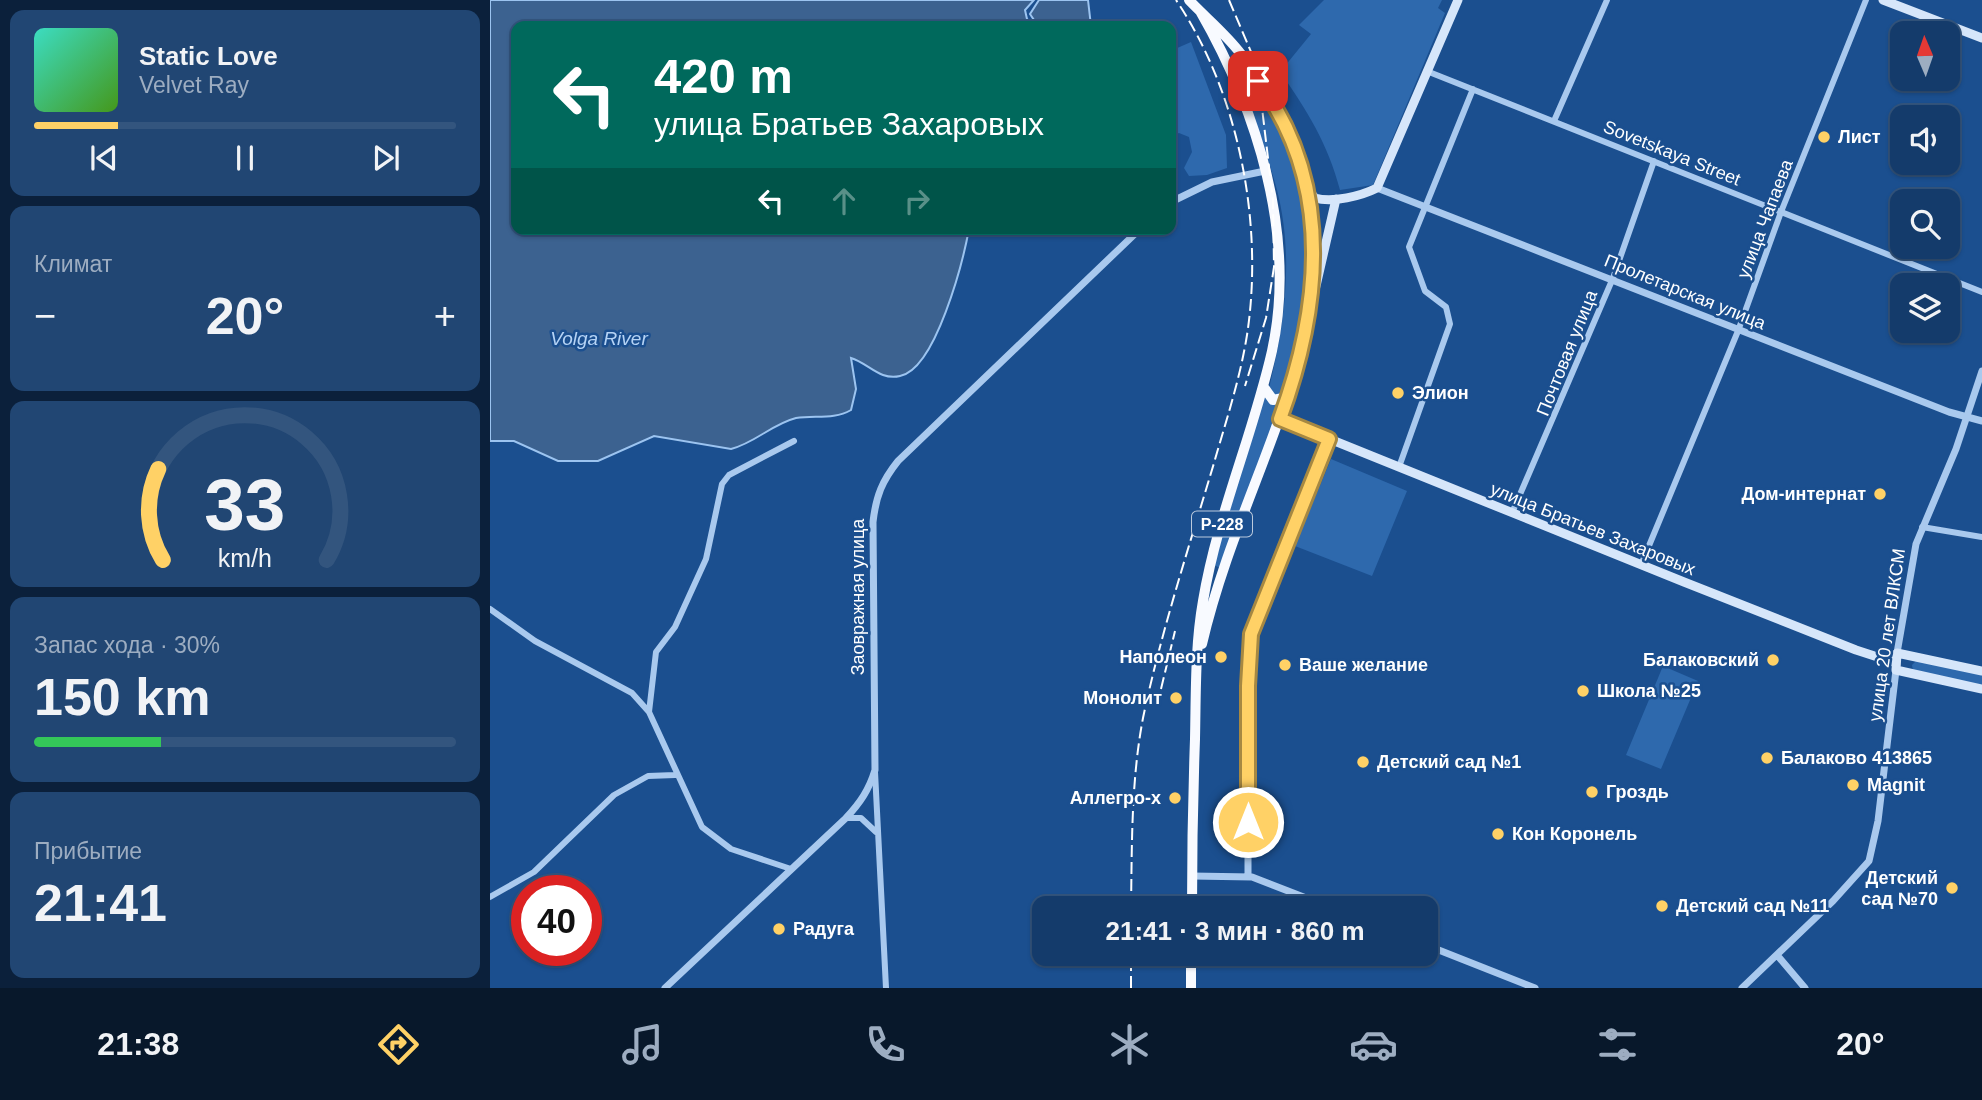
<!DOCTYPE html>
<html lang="ru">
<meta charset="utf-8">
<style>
:root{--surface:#143b6b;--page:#214673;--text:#f1f3f6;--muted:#9dadc1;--line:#33557e;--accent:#ffd166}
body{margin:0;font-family:Arial,sans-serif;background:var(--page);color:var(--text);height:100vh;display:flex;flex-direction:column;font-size:26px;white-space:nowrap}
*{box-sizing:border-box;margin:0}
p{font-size:23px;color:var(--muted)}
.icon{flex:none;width:38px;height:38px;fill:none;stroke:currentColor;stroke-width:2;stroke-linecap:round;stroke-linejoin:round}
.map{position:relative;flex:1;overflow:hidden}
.sheet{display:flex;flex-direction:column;gap:10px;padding:10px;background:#0b203b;width:490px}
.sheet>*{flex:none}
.top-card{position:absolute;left:21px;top:21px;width:665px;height:214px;border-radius:14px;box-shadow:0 2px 5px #0004,0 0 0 2px var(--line);background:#00695c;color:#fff;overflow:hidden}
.needle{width:46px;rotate:358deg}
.tools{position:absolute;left:1400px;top:21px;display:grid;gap:14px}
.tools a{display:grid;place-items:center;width:70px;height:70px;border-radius:14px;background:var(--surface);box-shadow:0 2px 5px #0004,0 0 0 2px var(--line);font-size:35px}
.speed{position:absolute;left:21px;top:875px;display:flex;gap:14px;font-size:35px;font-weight:700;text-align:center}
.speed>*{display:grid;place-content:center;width:91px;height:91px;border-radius:50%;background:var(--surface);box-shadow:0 2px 5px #0004,0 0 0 2px var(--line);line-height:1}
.speed .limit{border:10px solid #d22;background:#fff;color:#111}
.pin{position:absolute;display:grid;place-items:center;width:60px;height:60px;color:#fff;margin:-30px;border-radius:14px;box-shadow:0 4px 10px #0006}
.me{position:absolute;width:77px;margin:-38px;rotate:0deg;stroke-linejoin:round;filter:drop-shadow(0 0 5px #0008)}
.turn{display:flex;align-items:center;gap:24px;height:147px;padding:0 28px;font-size:32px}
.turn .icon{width:91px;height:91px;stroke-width:2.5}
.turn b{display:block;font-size:49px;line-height:60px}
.lanes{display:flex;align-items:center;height:66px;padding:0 28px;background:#0003;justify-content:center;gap:35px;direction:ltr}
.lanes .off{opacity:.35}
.big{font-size:52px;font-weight:700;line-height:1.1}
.sheet .widget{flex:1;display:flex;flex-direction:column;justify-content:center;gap:10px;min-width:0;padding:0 24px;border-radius:14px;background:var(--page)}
.sheet .dial{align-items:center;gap:0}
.dial svg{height:182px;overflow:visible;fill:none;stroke:var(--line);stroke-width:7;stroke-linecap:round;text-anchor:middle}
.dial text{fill:var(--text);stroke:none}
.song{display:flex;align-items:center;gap:21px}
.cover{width:84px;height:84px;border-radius:10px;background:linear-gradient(135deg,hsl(170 70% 55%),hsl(100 70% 35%))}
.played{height:7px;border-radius:4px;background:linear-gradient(90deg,var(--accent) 20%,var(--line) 20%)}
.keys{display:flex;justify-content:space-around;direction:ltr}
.heat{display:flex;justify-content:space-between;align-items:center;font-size:38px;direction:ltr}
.charge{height:10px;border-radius:5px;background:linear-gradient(90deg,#34c759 30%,var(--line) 0)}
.trip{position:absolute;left:542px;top:896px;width:406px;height:70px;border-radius:14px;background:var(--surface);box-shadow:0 2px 5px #0004,0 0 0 2px var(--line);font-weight:700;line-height:70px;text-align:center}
.dock{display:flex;height:112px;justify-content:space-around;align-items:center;background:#08182b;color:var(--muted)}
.dock .icon{width:49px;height:49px}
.dock .selected{color:var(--accent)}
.dock b{font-size:32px;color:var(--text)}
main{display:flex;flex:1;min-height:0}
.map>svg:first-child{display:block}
.green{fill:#2e69ad}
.water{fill:#3c6290;stroke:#9cc4f0;stroke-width:2}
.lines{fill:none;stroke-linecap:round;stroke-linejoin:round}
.minor{stroke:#a9c9ee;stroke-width:6}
.tertiary{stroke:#a9c9ee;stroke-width:7}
.secondary{stroke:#d6e6fa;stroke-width:9}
.trunk{stroke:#f8faff;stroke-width:10}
.rail{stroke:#fff;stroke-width:2;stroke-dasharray:12 5;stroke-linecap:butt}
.route-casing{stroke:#a68842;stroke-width:18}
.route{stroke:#ffd166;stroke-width:12}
.poi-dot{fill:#ffd166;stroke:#1b4f8f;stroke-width:2.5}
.labels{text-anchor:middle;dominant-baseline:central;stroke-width:5;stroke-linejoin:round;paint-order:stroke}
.shield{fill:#1b4f8f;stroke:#bbcadd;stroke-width:2}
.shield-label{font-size:16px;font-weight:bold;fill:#fff}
.poi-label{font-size:18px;font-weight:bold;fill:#fff;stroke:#1b4f8f;text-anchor:start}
.street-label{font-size:18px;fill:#fff;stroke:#1b4f8f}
.water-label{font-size:19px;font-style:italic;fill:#b5d3f5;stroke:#1b4f8f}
</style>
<main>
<section class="sheet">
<div class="widget">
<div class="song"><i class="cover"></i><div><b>Static Love</b><p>Velvet Ray</p></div></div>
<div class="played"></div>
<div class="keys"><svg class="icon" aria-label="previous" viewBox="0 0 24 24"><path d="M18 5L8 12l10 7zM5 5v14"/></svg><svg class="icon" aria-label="pause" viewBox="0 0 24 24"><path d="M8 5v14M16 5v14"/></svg><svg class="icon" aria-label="next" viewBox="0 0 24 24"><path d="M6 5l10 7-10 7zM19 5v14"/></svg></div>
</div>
<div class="widget"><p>Климат</p>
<div class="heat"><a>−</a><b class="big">20°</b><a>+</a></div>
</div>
<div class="widget dial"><svg viewBox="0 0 100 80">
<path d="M14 69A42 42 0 1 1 86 69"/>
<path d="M14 69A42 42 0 0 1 12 29" stroke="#ffd166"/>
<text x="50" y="56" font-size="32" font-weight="700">33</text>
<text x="50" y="72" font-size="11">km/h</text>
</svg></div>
<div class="widget"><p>Запас хода · 30%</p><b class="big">150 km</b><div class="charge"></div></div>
<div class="widget"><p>Прибытие</p><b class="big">21:41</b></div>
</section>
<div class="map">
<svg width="1492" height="988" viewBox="0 0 1492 988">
<rect width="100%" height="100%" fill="#1b4f8f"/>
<path class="green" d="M834 0H952L948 8 955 13 883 185 850 190C838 144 817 110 790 72L821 34 809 25Z
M701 42 736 135 737 168 717 175 699 176 694 168 702 152 699 137 689 133 684 135 681 150V56L685 49Z
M759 83H763L800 143 810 174 821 239 816 318 794 393 783 396 779 388C795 323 804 256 787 190 778 155 764 122 752 88Z
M773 394 790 408 730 568 724 565Z
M841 459 917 491 882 576 805 546Z
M1426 661 1492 674V686L1423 671 1422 665Z
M1173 666 1208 681 1171 769 1136 755Z"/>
<path class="water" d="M0 0H544L535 10 537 19 544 26H26V229H479C473 261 446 369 410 376 390 381 378 363 361 358L366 389 361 410C344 420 325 415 306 418 282 424 265 443 241 449L164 436 108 461H68L24 441H0Z
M549 0H598L601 26H548L540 14Z"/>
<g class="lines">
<path class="minor" d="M939 72 1492 292
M1064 121 1117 0
M909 467 960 324 956 307 935 291 919 247 983 89
M1022 513 1123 278 1164 161
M1432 527 1492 537
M1151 565 1248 331 1291 212 1376 0
M0 609 45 641 142 693 159 712 212 827 241 849 301 869
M159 712 166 652 185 627 216 559 232 484 239 475 304 441
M385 772 396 988
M356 818H371L386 832
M0 897 44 872 124 795 158 776 185 775"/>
<path class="tertiary" d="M887 188 1459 412 1492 421
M681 202 722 182 775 171
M1407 653 1426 544 1466 449 1492 371
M702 876 762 877 842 908
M758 877V686L761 634 839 439
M936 945 1045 988
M1287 955 1315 988
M175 988 356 818C370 803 379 790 385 770L383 522C386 496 392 481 408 461L650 229
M1252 988 1343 901 1379 861 1388 821 1406 670"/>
<path class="secondary" d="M1393 0 1492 38
M817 188 825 198C843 203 871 196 887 188L968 0
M823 299 846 199
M790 419 1194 582 1366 650 1406 663
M1492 671 1407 653 1406 670 1492 689"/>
<path class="trunk" d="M699 0C716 18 736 34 751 54 913 268 762 429 712 644
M773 386 783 400 798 397
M702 908C702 852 703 795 705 739 706 693 705 646 713 601 727 516 763 435 782 351 807 236 767 110 710 11
M701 988V954"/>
<path class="rail" d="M739 0 767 66 783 200 784 267 776 318 755 386
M671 689 685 631
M641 908C642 845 641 781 653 718 671 632 699 547 724 463 736 421 750 379 757 335 774 224 749 93 686 0
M641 988V954"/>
</g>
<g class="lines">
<g class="route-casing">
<path id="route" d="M758 822V686L761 634 839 439 790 419C831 307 844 183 768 81"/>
</g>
<use href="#route" class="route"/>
</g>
<g class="poi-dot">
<circle cx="1334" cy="137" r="7"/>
<circle cx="908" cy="393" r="7"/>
<circle cx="1390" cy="494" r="7"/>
<circle cx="731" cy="657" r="7"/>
<circle cx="1283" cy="660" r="7"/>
<circle cx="795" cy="665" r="7"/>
<circle cx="1093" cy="691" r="7"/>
<circle cx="686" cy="698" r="7"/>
<circle cx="1277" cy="758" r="7"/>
<circle cx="873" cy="762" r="7"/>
<circle cx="1363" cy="785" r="7"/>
<circle cx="1102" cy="792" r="7"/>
<circle cx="685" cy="798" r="7"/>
<circle cx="1008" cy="834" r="7"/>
<circle cx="1462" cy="888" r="7"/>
<circle cx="1172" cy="906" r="7"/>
<circle cx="289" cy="929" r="7"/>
</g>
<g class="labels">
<rect class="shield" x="702" y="511.5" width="60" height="25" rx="5"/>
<g class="shield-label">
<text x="732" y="524">Р-228</text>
</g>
<g class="poi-label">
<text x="1348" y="137">Лист</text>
<text x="922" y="393">Элион</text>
<text x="1376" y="494" text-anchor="end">Дом-интернат</text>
<text x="717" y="657" text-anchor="end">Наполеон</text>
<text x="1269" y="660" text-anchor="end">Балаковский</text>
<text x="809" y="665">Ваше желание</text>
<text x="1107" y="691">Школа №25</text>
<text x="672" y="698" text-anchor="end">Монолит</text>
<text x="1291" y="758">Балаково 413865</text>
<text x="887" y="762">Детский сад №1</text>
<text x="1377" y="785">Magnit</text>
<text x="1116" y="792">Гроздь</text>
<text x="671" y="798" text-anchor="end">Аллегро-х</text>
<text x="1022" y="834">Кон Коронель</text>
<text x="1448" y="878" text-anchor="end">Детский<tspan x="1448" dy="21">сад №70</tspan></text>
<text x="1186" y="906">Детский сад №11</text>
<text x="303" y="929">Радуга</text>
</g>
<g class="street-label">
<text transform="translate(1182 153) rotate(22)">Sovetskaya Street</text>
<text transform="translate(1275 219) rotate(-69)">улица Чапаева</text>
<text transform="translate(1195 292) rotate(22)">Пролетарская улица</text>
<text transform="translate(1077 353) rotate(-68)">Почтовая улица</text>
<text transform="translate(1103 529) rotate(22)">улица Братьев Захаровых</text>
<text transform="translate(368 597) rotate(-90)">Заовражная улица</text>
<text transform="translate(1397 635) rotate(-82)">улица 20 лет ВЛКСМ</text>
</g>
<g class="water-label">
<text x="109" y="338">Volga River</text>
</g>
</g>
</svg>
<div class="tools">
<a><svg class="needle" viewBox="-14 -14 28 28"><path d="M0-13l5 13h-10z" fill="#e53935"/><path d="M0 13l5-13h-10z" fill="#9dadc1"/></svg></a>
<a><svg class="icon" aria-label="sound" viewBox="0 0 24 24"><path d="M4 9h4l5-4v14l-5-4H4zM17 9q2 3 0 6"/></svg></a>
<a><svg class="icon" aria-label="search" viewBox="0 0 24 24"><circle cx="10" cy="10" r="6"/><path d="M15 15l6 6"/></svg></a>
<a><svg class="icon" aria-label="layers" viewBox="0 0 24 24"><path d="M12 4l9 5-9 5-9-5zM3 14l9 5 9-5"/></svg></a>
</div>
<div class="speed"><div class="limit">40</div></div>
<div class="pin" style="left:768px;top:81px;background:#d93025"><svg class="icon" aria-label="arrive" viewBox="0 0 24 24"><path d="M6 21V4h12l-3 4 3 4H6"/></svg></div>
<svg class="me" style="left:758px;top:822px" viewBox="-20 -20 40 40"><circle r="17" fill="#ffd166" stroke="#fff" stroke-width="3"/><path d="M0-11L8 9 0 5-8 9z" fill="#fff"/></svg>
<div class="trip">21:41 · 3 мин · 860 m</div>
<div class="top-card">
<div class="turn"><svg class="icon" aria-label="left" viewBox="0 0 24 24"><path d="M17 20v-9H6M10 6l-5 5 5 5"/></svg><div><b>420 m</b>улица Братьев Захаровых</div></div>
<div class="lanes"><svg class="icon" aria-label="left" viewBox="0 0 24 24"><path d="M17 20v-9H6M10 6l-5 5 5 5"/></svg><svg class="icon off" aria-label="ahead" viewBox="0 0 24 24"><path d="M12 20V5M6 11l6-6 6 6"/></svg><svg class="icon off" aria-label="right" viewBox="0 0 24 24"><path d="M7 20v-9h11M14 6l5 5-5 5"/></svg></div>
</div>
</div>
</main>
<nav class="dock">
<b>21:38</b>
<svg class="icon selected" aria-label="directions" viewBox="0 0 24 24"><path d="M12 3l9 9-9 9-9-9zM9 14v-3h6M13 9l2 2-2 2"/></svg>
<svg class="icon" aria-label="music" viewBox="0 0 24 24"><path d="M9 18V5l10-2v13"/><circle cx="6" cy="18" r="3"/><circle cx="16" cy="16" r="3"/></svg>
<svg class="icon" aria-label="phone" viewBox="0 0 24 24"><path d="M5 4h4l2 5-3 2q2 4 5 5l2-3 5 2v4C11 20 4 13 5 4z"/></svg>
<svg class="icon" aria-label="climate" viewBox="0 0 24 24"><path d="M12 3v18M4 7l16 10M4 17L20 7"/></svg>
<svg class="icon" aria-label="car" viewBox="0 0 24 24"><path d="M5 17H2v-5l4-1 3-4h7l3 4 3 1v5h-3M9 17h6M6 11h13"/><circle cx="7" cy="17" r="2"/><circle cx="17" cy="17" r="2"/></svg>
<svg class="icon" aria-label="filters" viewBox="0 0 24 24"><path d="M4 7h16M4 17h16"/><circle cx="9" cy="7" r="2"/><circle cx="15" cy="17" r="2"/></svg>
<b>20°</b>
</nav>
